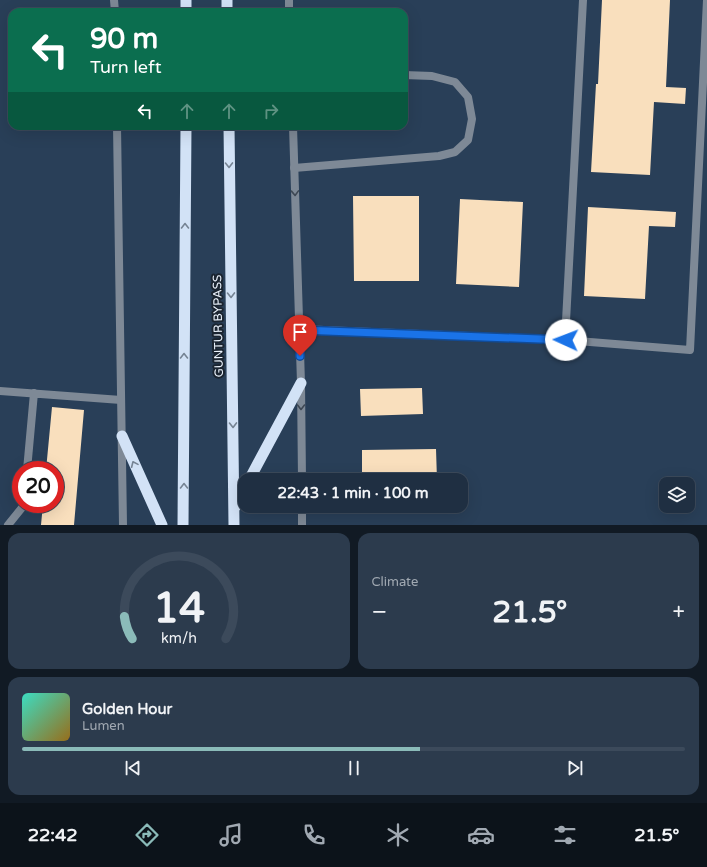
<!DOCTYPE html>
<meta charset="utf-8">
<style>
:root{--surface:#1f2f42;--page:#2c3b4d;--text:#f1f3f6;--muted:#a1a9b2;--line:#3c4a5b;--accent:#8bbbb9}
body{margin:0;font-family:"Varela Round",sans-serif;background:var(--page);color:var(--text);height:100vh;display:flex;flex-direction:column;font-size:15px;white-space:nowrap}
*{box-sizing:border-box;margin:0}
p{font-size:13px;color:var(--muted)}
.icon{flex:none;width:22px;height:22px;fill:none;stroke:currentColor;stroke-width:2;stroke-linecap:round;stroke-linejoin:round}
.map{position:relative;height:525px;overflow:hidden}
.side{display:flex;flex-direction:column;gap:8px;padding:8px;background:#111a24;flex:1}
.side>*{flex:none}
.top-card{position:absolute;left:8px;top:8px;width:400px;height:122px;border-radius:12px;box-shadow:0 4px 16px #0002,0 0 0 1px var(--line);background:#0b6e4f;color:#fff;overflow:hidden}
.controls{position:absolute;left:659px;top:477px;display:grid;gap:8px}
.controls a{display:grid;place-items:center;width:36px;height:36px;border-radius:8px;background:var(--surface);box-shadow:0 4px 16px #0002,0 0 0 1px var(--line);font-size:20px}
.speed{position:absolute;left:12px;top:461px;display:flex;gap:8px;font-size:20px;font-weight:700;text-align:center}
.speed>*{display:grid;place-content:center;width:52px;height:52px;border-radius:50%;background:var(--surface);box-shadow:0 4px 16px #0002,0 0 0 1px var(--line);line-height:1}
.speed .limit{border:6px solid #d22;background:#fff;color:#111}
.pin{position:absolute;display:grid;place-items:center;width:34px;height:34px;color:#fff;margin:-41px -17px;border-radius:50% 50% 50% 0;rotate:-45deg;box-shadow:0 0 4px #0007}
.pin .icon{rotate:45deg}
.me{position:absolute;width:44px;margin:-22px;rotate:272deg;stroke-linejoin:round;filter:drop-shadow(0 0 3px #0008)}
.turn{display:flex;align-items:center;gap:14px;height:84px;padding:0 16px;font-size:18px}
.turn .icon{width:52px;height:52px;stroke-width:2.5}
.turn b{display:block;font-size:28px;line-height:34px}
.lanes{display:flex;align-items:center;height:38px;padding:0 16px;background:#0003;justify-content:center;gap:20px;direction:ltr}
.lanes .off{opacity:.35}
.big{font-size:30px;font-weight:700;line-height:1.1}
.side .card{flex:1;display:flex;flex-direction:column;justify-content:center;gap:6px;min-width:0;padding:0 14px;border-radius:12px;background:var(--page)}
.side .dial{align-items:center;gap:0}
.dial svg{height:104px;overflow:visible;fill:none;stroke:var(--line);stroke-width:7;stroke-linecap:round;text-anchor:middle}
.dial text{fill:var(--text);stroke:none}
.song{display:flex;align-items:center;gap:12px}
.cover{width:48px;height:48px;border-radius:6px;background:linear-gradient(135deg,hsl(170 70% 55%),hsl(40 70% 35%))}
.played{height:4px;border-radius:2px;background:linear-gradient(90deg,var(--accent) 60%,var(--line) 60%)}
.keys{display:flex;justify-content:space-around;direction:ltr}
.heat{display:flex;justify-content:space-between;align-items:center;font-size:22px;direction:ltr}
.side .tiles{flex:1;display:grid;gap:8px;grid-template-columns:1fr 1fr}
.card:last-child{grid-column:span 2}
.trip{position:absolute;left:238px;top:473px;width:230px;height:40px;border-radius:12px;background:var(--surface);box-shadow:0 4px 16px #0002,0 0 0 1px var(--line);font-weight:700;line-height:40px;text-align:center}
.menu{display:flex;height:64px;justify-content:space-around;align-items:center;background:#0c131a;color:var(--muted)}
.menu .icon{width:28px;height:28px}
.menu .on{color:var(--accent)}
.menu b{font-size:18px;color:var(--text)}
.map>svg:first-child{display:block}
.building{fill:#f9dfbd}
.lines{fill:none;stroke-linecap:round;stroke-linejoin:round}
.service{stroke:#7e8996;stroke-width:8}
.tertiary{stroke:#7e8996;stroke-width:8}
.trunk{stroke:#d2e2f6;stroke-width:11}
.oneway{stroke:#768494}
.oneway2{stroke:#3e4854}
.route-casing{stroke:#114b97;stroke-width:10}
.route{stroke:#1a73e8;stroke-width:7}
.labels{text-anchor:middle;dominant-baseline:central;stroke-width:4;stroke-linejoin:round;paint-order:stroke}
.street-label{font-size:12px;fill:#ecf4fe;stroke:#1b2531}
</style>
<div class="map">
<svg width="707" height="525" viewBox="0 0 707 525">
<rect width="100%" height="100%" fill="#293f58"/>
<path class="building" d="M602 0H670L666 87 686 88 685 104 654 102 650 175 591 172 596 84H598Z
M353 196H419V281H354Z
M460 199 523 202 519 287 456 284Z
M588 207 676 212 675 227 649 226 645 299 584 296Z
M422 388 423 414 361 416 360 389Z
M52 407 84 410 74 525H41L43 504H55V470H46Z
M436 449 437 480H362V450Z"/>
<g class="lines">
<path class="service" d="M294 168 439 156 455 152 468 140 472 119 468 97 455 82 432 76 404 75
M300 329 565 340 690 350 707 0
M565 340 583 0
M0 391 121 400
M27 470 34 393
M8 525 25 504"/>
<path class="tertiary" d="M114 0 115 12
M289 0V12
M117 126 123 525
M293 126 301 383 302 480
M302 506V525"/>
<path class="trunk" d="M227 0V12
M186 12V0
M229 126 234 525
M122 436 162 525
M249 480 301 383
M234 509 245 488
M183 525 186 126"/>
</g>
<defs><path id="oneway-chevron" d="M-2-3.5L2.5 0L-2 3.5" fill="none" stroke-width="1.6" stroke-linecap="round" stroke-linejoin="round"/></defs>
<g class="oneway">
<use href="#oneway-chevron" transform="translate(229 165) rotate(89)"/>
<use href="#oneway-chevron" transform="translate(185 226) rotate(-90)"/>
<use href="#oneway-chevron" transform="translate(231 295) rotate(89)"/>
<use href="#oneway-chevron" transform="translate(184 356) rotate(-90)"/>
<use href="#oneway-chevron" transform="translate(233 425) rotate(89)"/>
<use href="#oneway-chevron" transform="translate(134 464) rotate(-114)"/>
<use href="#oneway-chevron" transform="translate(184 486) rotate(-90)"/>
</g>
<g class="oneway2">
<use href="#oneway-chevron" transform="translate(295 193) rotate(88)"/>
<use href="#oneway-chevron" transform="translate(301 407) rotate(90)"/>
</g>
<g class="lines">
<g class="route-casing">
<path id="route" d="M300 356V330L566 340"/>
</g>
<use href="#route" class="route"/>
</g>
<g class="labels">
<g class="street-label">
<text transform="translate(218 326) rotate(-91)">GUNTUR BYPASS</text>
</g>
</g>
</svg>
<div class="controls">
<a><svg class="icon" aria-label="layers" viewBox="0 0 24 24"><path d="M12 4l9 5-9 5-9-5zM3 14l9 5 9-5"/></svg></a>
</div>
<div class="speed"><div class="limit">20</div></div>
<div class="pin" style="left:300px;top:356px;background:#d93025"><svg class="icon" aria-label="arrive" viewBox="0 0 24 24"><path d="M6 21V4h12l-3 4 3 4H6"/></svg></div>
<svg class="me" style="left:566px;top:340px" viewBox="-20 -20 40 40"><circle r="19" fill="#fff"/><path d="M0-13L10 11 0 6-10 11z" fill="#1a73e8"/></svg>
<div class="trip">22:43 · 1 min · 100 m</div>
<div class="top-card">
<div class="turn"><svg class="icon" aria-label="left" viewBox="0 0 24 24"><path d="M17 20v-9H6M10 6l-5 5 5 5"/></svg><div><b>90 m</b>Turn left</div></div>
<div class="lanes"><svg class="icon" aria-label="left" viewBox="0 0 24 24"><path d="M17 20v-9H6M10 6l-5 5 5 5"/></svg><svg class="icon off" aria-label="ahead" viewBox="0 0 24 24"><path d="M12 20V5M6 11l6-6 6 6"/></svg><svg class="icon off" aria-label="ahead" viewBox="0 0 24 24"><path d="M12 20V5M6 11l6-6 6 6"/></svg><svg class="icon off" aria-label="right" viewBox="0 0 24 24"><path d="M7 20v-9h11M14 6l5 5-5 5"/></svg></div>
</div>
</div>
<section class="side">
<div class="tiles">
<div class="card dial"><svg viewBox="0 0 100 80">
<path d="M14 69A42 42 0 1 1 86 69"/>
<path d="M14 69A42 42 0 0 1 8 52" stroke="#8bbbb9"/>
<text x="50" y="56" font-size="32" font-weight="700">14</text>
<text x="50" y="72" font-size="11">km/h</text>
</svg></div>
<div class="card"><p>Climate</p>
<div class="heat"><a>−</a><b class="big">21.5°</b><a>+</a></div>
</div>
<div class="card">
<div class="song"><i class="cover"></i><div><b>Golden Hour</b><p>Lumen</p></div></div>
<div class="played"></div>
<div class="keys"><svg class="icon" aria-label="previous" viewBox="0 0 24 24"><path d="M18 5L8 12l10 7zM5 5v14"/></svg><svg class="icon" aria-label="pause" viewBox="0 0 24 24"><path d="M8 5v14M16 5v14"/></svg><svg class="icon" aria-label="next" viewBox="0 0 24 24"><path d="M6 5l10 7-10 7zM19 5v14"/></svg></div>
</div>
</div>
</section>
<nav class="menu">
<b>22:42</b>
<svg class="icon on" aria-label="directions" viewBox="0 0 24 24"><path d="M12 3l9 9-9 9-9-9zM9 14v-3h6M13 9l2 2-2 2"/></svg>
<svg class="icon" aria-label="music" viewBox="0 0 24 24"><path d="M9 18V5l10-2v13"/><circle cx="6" cy="18" r="3"/><circle cx="16" cy="16" r="3"/></svg>
<svg class="icon" aria-label="phone" viewBox="0 0 24 24"><path d="M5 4h4l2 5-3 2q2 4 5 5l2-3 5 2v4C11 20 4 13 5 4z"/></svg>
<svg class="icon" aria-label="climate" viewBox="0 0 24 24"><path d="M12 3v18M4 7l16 10M4 17L20 7"/></svg>
<svg class="icon" aria-label="car" viewBox="0 0 24 24"><path d="M5 17H2v-5l4-1 3-4h7l3 4 3 1v5h-3M9 17h6M6 11h13"/><circle cx="7" cy="17" r="2"/><circle cx="17" cy="17" r="2"/></svg>
<svg class="icon" aria-label="filters" viewBox="0 0 24 24"><path d="M4 7h16M4 17h16"/><circle cx="9" cy="7" r="2"/><circle cx="15" cy="17" r="2"/></svg>
<b>21.5°</b>
</nav>
